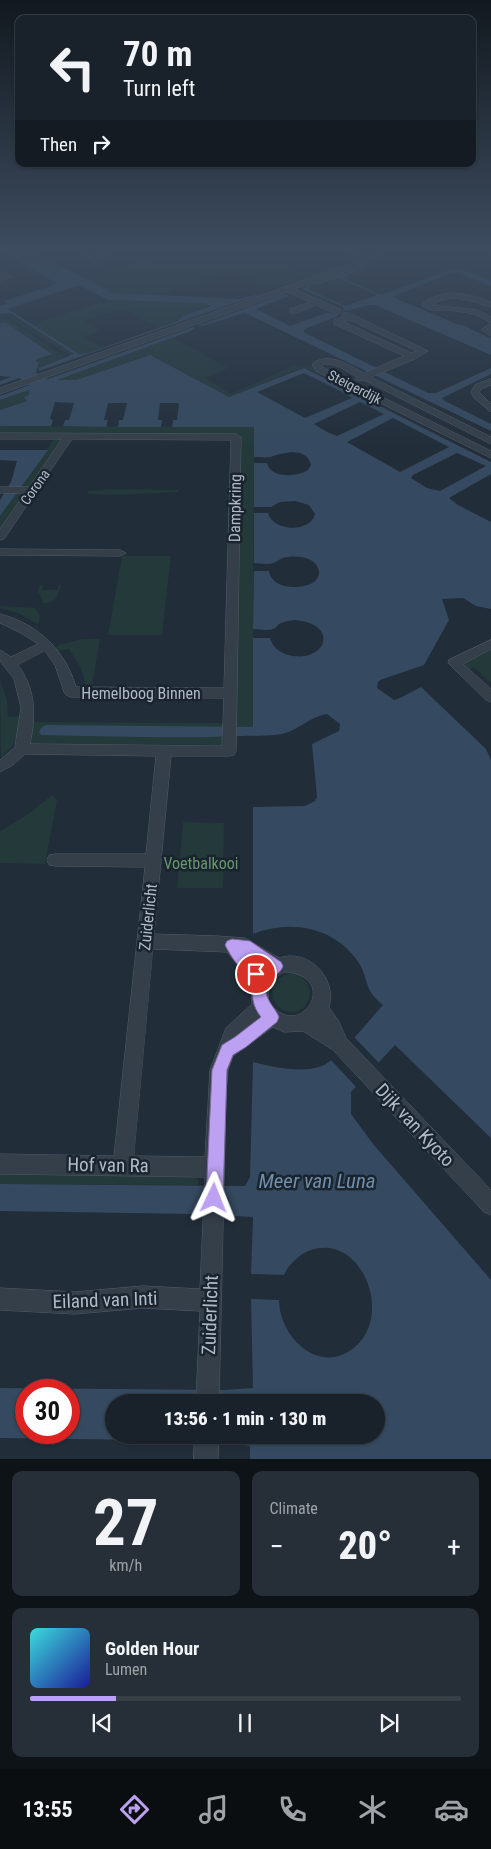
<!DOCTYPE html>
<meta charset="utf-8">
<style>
:root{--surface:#19222b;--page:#262f37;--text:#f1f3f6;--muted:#9fa4a9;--line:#373f47;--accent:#bca0f2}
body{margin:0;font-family:"Roboto Condensed",sans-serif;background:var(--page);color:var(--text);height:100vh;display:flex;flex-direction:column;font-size:19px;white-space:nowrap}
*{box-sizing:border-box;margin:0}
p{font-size:16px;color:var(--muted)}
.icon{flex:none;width:28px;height:28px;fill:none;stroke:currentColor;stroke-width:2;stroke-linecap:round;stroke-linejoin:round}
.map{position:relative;height:1459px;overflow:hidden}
.panel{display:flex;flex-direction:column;gap:12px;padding:12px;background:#0e1318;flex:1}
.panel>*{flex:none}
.hud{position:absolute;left:15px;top:15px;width:461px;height:152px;border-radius:10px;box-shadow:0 1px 4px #0004,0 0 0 1px var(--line);background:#19222b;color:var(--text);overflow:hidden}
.speed{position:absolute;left:15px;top:1379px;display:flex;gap:10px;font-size:25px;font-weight:700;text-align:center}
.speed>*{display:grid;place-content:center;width:65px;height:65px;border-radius:50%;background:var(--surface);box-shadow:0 1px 4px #0004,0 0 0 1px var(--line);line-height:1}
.speed .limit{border:8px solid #d22;background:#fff;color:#111}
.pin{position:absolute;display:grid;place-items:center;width:42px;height:42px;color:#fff;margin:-21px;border:2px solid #fff;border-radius:50%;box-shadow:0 1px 5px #0007}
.me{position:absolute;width:55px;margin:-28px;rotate:2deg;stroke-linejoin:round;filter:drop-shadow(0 0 4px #0008)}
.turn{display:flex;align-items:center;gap:18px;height:105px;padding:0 25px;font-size:22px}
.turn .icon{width:65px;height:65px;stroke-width:2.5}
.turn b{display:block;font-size:35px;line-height:42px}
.then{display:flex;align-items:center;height:48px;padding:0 25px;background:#0003;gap:10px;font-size:19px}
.big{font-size:38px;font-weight:800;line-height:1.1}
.panel .widget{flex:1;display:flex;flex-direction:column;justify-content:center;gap:8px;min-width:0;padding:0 18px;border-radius:10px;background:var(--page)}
.panel .dial{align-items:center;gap:0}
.dial b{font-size:65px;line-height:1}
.song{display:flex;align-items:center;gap:15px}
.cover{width:60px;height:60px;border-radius:8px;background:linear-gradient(135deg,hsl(180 70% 55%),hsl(240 70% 35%))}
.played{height:5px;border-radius:2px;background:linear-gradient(90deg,var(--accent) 20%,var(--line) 20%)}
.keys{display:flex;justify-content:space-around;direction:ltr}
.heat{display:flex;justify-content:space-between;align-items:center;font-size:28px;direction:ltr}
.panel .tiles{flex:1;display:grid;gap:12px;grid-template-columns:1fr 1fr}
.widget:last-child{grid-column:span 2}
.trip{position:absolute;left:105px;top:1394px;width:280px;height:50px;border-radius:25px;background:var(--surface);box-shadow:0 1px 4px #0004,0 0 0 1px var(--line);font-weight:800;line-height:50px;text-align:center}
.tab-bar{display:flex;height:80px;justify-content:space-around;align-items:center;background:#0a0e11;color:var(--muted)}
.tab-bar .icon{width:35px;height:35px}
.tab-bar .selected{color:var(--accent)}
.tab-bar b{font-size:22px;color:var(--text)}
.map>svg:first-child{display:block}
.green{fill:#23393a}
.water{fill:#354a60;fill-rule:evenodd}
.pier{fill:#212d39}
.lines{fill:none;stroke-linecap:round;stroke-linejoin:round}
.street-casing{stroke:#535d67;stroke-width:1}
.street{fill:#353f49;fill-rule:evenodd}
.route{fill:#bca0f2;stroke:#7a689d;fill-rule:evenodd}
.labels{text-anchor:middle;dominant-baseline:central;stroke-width:5;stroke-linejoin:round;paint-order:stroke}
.far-street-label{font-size:14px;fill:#b0bac6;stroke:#1a242e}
.street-label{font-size:16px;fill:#b0bac6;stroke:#1a242e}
.park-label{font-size:16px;fill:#67966e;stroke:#1a242e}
.near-street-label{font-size:19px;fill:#b0bac6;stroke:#1a242e}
.near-water-label{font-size:21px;font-style:italic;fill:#708daa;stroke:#1a242e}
</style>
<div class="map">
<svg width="491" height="1459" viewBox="0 0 491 1459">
<rect width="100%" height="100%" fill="#212d39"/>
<path class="green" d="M183 248H336L356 257 340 264 311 252 279 262 310 276 271 289 233 270 157 295 111 293 81 278Z
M108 300 205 303 211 305 182 316 178 321 158 328 123 309 84 320 100 331 83 337 102 347 88 353 79 354 33 324Z
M8 313 74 354V356L68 354 3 314Z
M0 315 67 358 39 368 37 372 39 363 37 359 51 353 5 322 0 323Z
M173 338 228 368 205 378 231 394 295 365 312 366 316 370 335 380 333 381 309 369 301 368 228 397 148 355 76 380H56Z
M30 389 27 401 0 410V400Z
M0 426 254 427 253 727H233L241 435 0 434Z
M54 439H65L0 529V516Z
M115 489 178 490V492L121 495 87 494 89 491Z
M122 556H171L162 635H108Z
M40 585H43L42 590H57L59 585H61C60 594 54 605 44 603L38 592Z
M0 606 35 608 40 616 39 623 37 624 20 614 0 608Z
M82 639H100L91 691H88L81 669 69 649 55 652 54 650 59 645Z
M491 650V683L474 667 466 671 462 667 463 664Z
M0 679 7 701 8 717 23 716 15 743 1 757Z
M33 722 224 723 223 745 28 744Z
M52 795 57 800 45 864 0 863V831L27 815Z
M183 822 224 823 223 888H177Z
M272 993a19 19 0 1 1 38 0a19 19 0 1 1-38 0Z
M0 1172 194 1173V1177L198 1180V1185H194L0 1184Z"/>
<path class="water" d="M0 248H4L47 270 7 248H26L112 293 240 299 263 293 39 371V368L74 354 10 313 0 314V306L8 304 4 301 58 284 0 251ZM79 285 108 300 205 303 211 306 182 316 178 321 88 353 79 354 8 309Z
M361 267 364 268 343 278 381 295 452 269 466 271 491 280V286L458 273H451L394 296 399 300C417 307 436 315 452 322 455 324 460 324 463 325 472 329 481 335 491 338V355L375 305H369L346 311 343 310 344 309 342 306 302 289 310 285 312 286 308 289 345 306 377 295 338 278 317 285 313 284Z
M285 294 289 296 256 309 290 326 326 313 338 314 336 317 305 329 303 332 428 393H436L491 368V374L442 398 445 401 491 424V431L245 313 203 326H197Z
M5 322 52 354 37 359 36 361 39 362 36 373 48 379 193 327 195 328 191 331 57 380H76L150 355 229 397 304 368 491 462V474L449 498 458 505 491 522V609L476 606 463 598 442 599 449 620 424 665 380 680 378 682 377 688 394 700 398 699 421 687 486 749 491 760V1138L395 1045 351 1092V1114L373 1144 491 1280V1459H250V1446L224 1441 0 1438V1388L224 1390 253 1388 251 1299 279 1300C279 1333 313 1372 348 1352 398 1323 363 1229 308 1251 298 1256 289 1264 284 1275L251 1274 253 1217 192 1214 0 1211V1184L245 1186 250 1177 253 1062C273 1067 297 1073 319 1067 336 1063 369 1020 383 1005 379 1002 375 998 372 994 367 988 365 972 359 963 335 927 291 919 253 934V807L305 806 315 801 317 797 312 744 339 731 340 724 327 714C309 717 300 729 285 733 274 737 252 735 240 736 174 739 107 736 41 735L39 732 41 728 46 725 253 727V638H270C274 653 291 658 305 656 329 651 330 628 306 622 297 619 287 620 279 624 277 626 276 628 273 629 268 631 259 629 253 629L254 571H269C271 586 291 589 304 586 308 585 314 583 317 579 319 576 320 571 318 568 313 556 294 555 283 558 279 559 277 562 273 563 268 565 259 563 254 563V513H268C273 532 311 533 315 514L309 505 295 501 280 502 271 507H254V463H267C271 479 297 477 308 470L311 465C306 446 283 453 271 457 266 458 259 457 254 457V427H172L173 420H177L179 403H160L158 420H162L161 427H118L119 420H123L127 403H108L104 420H108L106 427 63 426 65 420H69L74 403 55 402 50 419 53 420 51 426H0V410L27 401 24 397 29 395V387V390L0 400V396L30 385 19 378 0 385V381L11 377 0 376V323ZM304 373 346 394 352 398 305 418 257 392ZM360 402 384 414 337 436 327 432 314 424ZM393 418 441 443 449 447 400 472 347 442ZM457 453 486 466 440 491 427 488 411 478 413 475ZM26 1390H69V1432H26ZM114 1402H376V1435H114Z
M0 450H48L0 516V500L11 482 17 461 0 460Z"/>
<path class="pier" d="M352 1035 380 1064 358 1089 330 1059Z"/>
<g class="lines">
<g class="street-casing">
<path id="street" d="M85 248H102L115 253 94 263 78 252ZM93 250 105 253 95 258 87 252Z
M337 248H346L369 257 388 248H397L359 267 294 289 340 309V313H334L316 305 296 313H290V309L310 302 287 292 0 394V388L363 259Z
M473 248 491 251V255L474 249Z
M0 271 11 277 0 281Z
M450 293C465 293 478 297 491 302V307C469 301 453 292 431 305L477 310 491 317V323L475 314 450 310H431L421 305 431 298Z
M343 313H349L428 351 415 359 371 377 491 437V444L364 380 356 381 355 379 357 377C346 371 334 361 321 365L322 367 491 451V458L316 371 312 364C328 351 349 365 364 373L404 356 334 324V320L343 317ZM350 320 417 351 411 353 344 322Z
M488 325H491V336L482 330Z
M491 379V385L481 389 479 392 491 404V412L474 398 471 392 475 385Z
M0 433 236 434 241 437 236 751 234 755 229 756H171L154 934 217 936 245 938 279 958C309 948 337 978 329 1007L339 1022 346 1038 491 1190V1215L484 1212 333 1050 303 1031 284 1032 273 1027 233 1056 228 1070 226 1093 219 1402H196L200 1311 143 1308 75 1314 0 1310V1288L75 1292 143 1286 200 1289 205 1177 0 1174V1154L114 1156 145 867 55 866 49 865 47 860 49 855 55 854H146L156 756 25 754 13 765 0 772V760L15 747 21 708 14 679 0 661V650L11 657 38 644 21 633 0 623V614C38 624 65 650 76 687L224 688 231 440 72 439 4 539 0 540V529L25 493H0V487H29L62 439H0ZM45 651 55 665 64 692 66 695 71 697 224 698 222 746 30 744C36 715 36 689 18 665ZM153 949 227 952 253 983 251 990 252 1004 226 1028 210 1070 205 1157 134 1156ZM284 972C343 975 300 1045 269 1002 266 987 271 979 284 972Z
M0 549 120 550 126 553 120 556 0 555Z
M491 640V649L463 664 491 689V702L486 700 448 663 449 660Z
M195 1435H219L218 1459H194Z"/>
</g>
<use href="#street" class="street"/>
</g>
<linearGradient id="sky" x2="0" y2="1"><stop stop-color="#12191f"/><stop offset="0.55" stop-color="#3d4c5f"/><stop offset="1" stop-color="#3d4c5f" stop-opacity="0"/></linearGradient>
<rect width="491" height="452" fill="url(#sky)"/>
<path class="route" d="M232 939 250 941 281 962 283 966C281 972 277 974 272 978 257 993 274 1005 279 1017L277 1022 246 1047 233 1055 227 1070 223 1198 220 1204 214 1206 208 1204 206 1198 212 1070 222 1045 235 1037 261 1017C252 1006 250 993 256 980 243 975 231 957 225 945L227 941ZM248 955 265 967 261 969Z"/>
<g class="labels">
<g class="far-street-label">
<text transform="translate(355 387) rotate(27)">Steigerdijk</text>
<text transform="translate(35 487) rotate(-55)">Corona</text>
</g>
<g class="street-label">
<text transform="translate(235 508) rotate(-89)">Dampkring</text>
<text x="141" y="693">Hemelboog Binnen</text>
<text transform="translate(148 917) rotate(-84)">Zuiderlicht</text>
</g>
<g class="park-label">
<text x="201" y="863">Voetbalkooi</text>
</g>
<g class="near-street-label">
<text transform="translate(415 1125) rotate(47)">Dijk van Kyoto</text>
<text transform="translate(108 1165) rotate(1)">Hof van Ra</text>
<text transform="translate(105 1300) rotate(-2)">Eiland van Inti</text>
<text transform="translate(210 1315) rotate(-88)">Zuiderlicht</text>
</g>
<g class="near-water-label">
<text x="317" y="1181">Meer van Luna</text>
</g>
</g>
</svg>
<div class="speed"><div class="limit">30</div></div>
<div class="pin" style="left:256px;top:974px;background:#d93025"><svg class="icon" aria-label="arrive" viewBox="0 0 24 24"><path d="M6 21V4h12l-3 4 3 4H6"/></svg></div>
<svg class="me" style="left:214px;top:1198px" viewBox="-20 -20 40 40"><path d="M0-17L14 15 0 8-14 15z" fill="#bca0f2" stroke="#fff" stroke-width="4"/></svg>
<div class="trip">13:56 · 1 min · 130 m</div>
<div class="hud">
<div class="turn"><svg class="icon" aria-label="left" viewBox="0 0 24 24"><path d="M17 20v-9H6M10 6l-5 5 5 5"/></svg><div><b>70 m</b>Turn left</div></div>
<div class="then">Then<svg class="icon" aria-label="right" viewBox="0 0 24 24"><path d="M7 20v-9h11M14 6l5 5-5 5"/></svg></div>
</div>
</div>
<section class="panel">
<div class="tiles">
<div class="widget dial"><b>27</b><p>km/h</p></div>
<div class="widget"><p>Climate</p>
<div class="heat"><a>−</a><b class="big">20°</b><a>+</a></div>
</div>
<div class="widget">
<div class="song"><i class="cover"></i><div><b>Golden Hour</b><p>Lumen</p></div></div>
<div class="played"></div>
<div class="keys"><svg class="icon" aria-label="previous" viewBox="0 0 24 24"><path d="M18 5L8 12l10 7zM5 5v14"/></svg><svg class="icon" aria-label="pause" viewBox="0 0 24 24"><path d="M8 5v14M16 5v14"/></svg><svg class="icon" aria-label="next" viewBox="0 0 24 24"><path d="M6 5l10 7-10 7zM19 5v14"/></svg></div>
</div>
</div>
</section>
<nav class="tab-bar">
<b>13:55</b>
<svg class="icon selected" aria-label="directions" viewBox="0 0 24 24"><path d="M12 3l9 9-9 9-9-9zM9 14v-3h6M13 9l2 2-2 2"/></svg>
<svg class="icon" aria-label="music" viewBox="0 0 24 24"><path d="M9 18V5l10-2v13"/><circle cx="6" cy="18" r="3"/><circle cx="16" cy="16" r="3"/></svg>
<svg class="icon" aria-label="phone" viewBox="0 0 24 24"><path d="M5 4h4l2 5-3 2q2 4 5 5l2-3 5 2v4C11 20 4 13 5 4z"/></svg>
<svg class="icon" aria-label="climate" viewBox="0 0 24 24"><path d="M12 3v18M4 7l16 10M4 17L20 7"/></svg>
<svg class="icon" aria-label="car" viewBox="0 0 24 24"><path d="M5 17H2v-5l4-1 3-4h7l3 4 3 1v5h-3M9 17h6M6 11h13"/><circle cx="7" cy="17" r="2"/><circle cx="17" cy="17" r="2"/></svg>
</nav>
